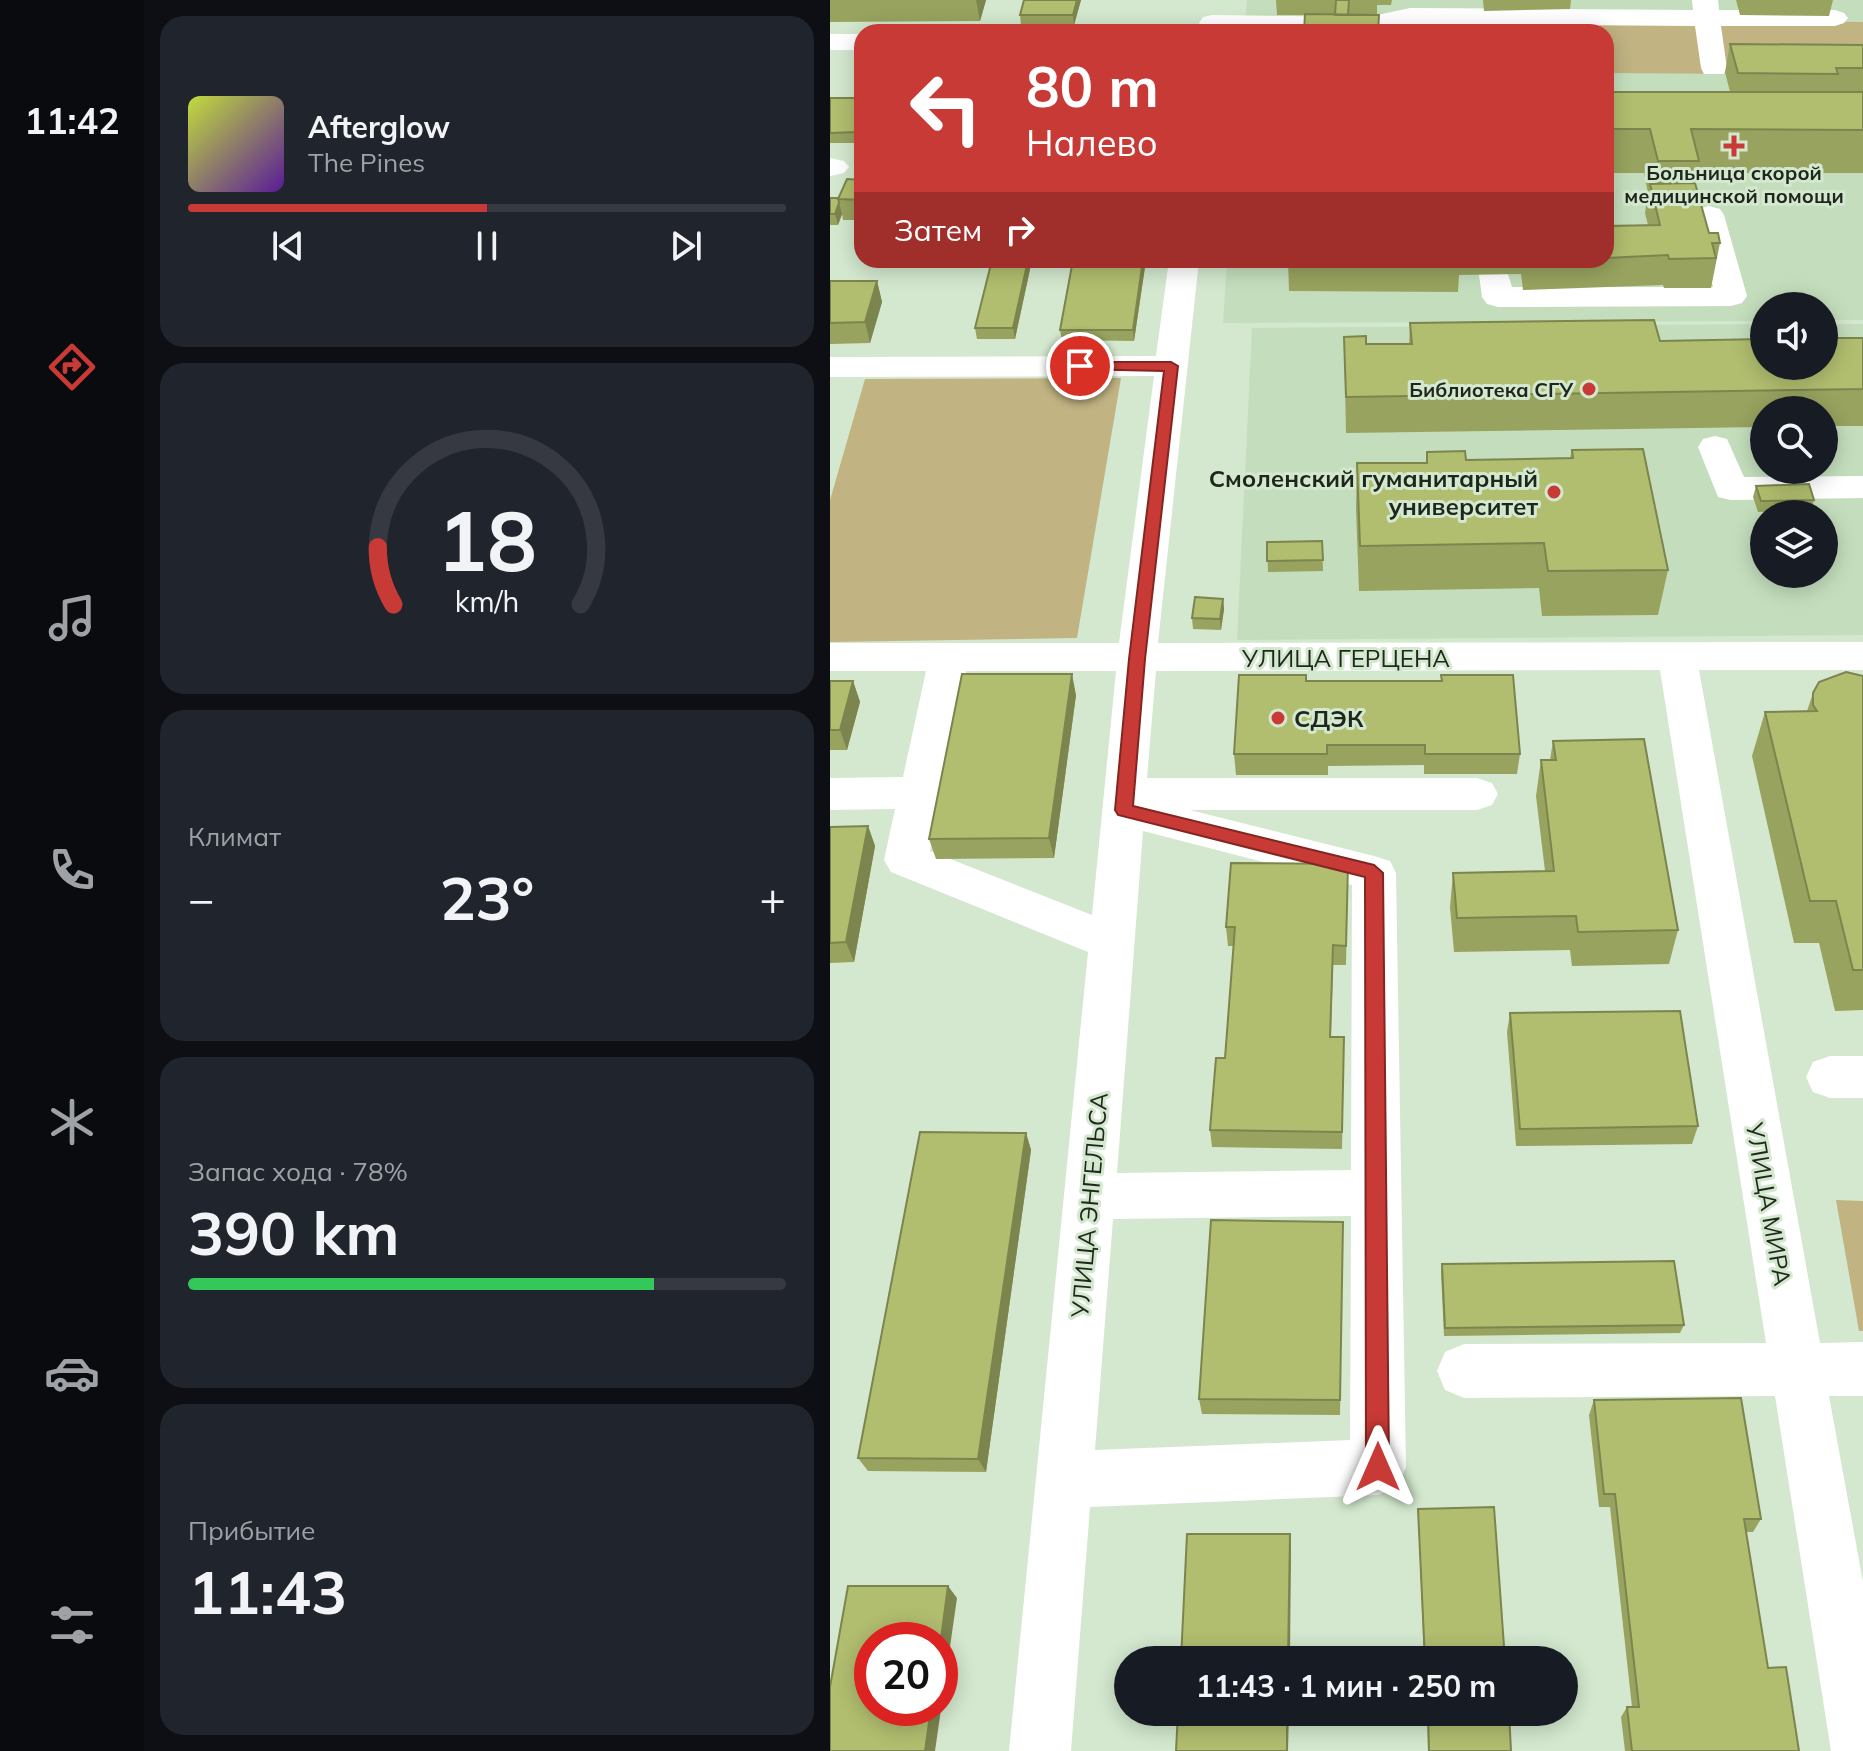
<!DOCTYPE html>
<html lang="ru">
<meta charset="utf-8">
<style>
:root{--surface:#171b24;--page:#20242c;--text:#f1f3f6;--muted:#9ea1a6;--line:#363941;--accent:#c83a35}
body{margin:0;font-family:Mulish,sans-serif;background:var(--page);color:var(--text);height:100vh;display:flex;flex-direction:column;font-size:30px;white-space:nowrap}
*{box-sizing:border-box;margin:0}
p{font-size:26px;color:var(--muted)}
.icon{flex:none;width:44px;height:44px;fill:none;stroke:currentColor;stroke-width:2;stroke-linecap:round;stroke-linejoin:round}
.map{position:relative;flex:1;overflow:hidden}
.side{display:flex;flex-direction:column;gap:16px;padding:16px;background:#0d0f14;width:686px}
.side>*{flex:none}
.hud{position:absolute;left:24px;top:24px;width:760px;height:244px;border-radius:24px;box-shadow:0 4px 20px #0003;background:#c83a35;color:#fff;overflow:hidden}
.buttons{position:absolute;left:920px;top:292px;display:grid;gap:16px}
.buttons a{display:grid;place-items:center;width:88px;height:88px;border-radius:50%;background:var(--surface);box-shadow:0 4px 20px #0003;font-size:40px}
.speed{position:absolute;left:24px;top:1622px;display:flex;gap:16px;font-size:40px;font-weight:700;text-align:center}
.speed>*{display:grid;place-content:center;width:104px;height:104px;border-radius:50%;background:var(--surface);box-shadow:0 4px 20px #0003;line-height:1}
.speed .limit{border:12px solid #d22;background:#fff;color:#111}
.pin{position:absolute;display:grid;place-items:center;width:68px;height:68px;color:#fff;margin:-34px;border:4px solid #fff;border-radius:50%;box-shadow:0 2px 8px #0007}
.me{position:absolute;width:88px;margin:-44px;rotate:0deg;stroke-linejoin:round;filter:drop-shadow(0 0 6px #0008)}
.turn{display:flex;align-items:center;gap:28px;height:168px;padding:0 40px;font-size:36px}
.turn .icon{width:104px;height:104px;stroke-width:2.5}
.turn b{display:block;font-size:56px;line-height:68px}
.then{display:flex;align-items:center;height:76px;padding:0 40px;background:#0003;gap:16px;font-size:30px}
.big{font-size:60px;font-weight:700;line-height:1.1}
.side .tile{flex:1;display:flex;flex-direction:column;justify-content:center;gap:12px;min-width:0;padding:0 28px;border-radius:24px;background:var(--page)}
.side .dial{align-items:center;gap:0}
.dial svg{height:208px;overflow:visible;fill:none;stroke:var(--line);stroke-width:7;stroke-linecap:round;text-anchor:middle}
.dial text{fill:var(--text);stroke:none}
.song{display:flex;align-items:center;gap:24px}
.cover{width:96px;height:96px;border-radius:12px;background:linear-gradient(135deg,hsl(70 70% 55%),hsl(270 70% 35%))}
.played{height:8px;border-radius:4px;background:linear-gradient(90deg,var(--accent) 50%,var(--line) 50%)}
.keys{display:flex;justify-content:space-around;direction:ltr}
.heat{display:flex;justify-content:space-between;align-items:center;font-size:44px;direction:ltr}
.charge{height:12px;border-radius:6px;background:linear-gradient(90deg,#34c759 78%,var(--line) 0)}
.trip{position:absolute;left:284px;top:1646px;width:464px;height:80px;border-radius:40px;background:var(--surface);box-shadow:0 4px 20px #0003;font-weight:700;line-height:80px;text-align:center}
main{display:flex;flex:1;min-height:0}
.tabs{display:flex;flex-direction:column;width:144px;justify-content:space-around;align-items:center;background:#090b0e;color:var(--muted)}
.tabs .icon{width:56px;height:56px}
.tabs .selected{color:var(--accent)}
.tabs b{font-size:36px;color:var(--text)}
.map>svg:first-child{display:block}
.built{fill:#c4debd;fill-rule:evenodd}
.green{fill:#c1b382}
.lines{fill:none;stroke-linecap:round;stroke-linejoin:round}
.minor{fill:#fff;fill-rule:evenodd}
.wall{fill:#98a35f}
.shaded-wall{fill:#7c854e}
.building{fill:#b1be6f;stroke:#7c854e;stroke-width:2}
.route{fill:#c83a35;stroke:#822622;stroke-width:2}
.poi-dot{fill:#c83a35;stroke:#d3e8ce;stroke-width:3}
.labels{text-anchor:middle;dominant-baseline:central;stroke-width:6;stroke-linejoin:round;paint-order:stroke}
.far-poi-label{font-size:20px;font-weight:bold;fill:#1f271d;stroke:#d3e8ce}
.poi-label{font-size:24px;font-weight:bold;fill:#1f271d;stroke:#d3e8ce;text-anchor:end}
.street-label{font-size:24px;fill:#1f271d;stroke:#d3e8ce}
</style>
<main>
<nav class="tabs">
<b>11:42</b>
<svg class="icon selected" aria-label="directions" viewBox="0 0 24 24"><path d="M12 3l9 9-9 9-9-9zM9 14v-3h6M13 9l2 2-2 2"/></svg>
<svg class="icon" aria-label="music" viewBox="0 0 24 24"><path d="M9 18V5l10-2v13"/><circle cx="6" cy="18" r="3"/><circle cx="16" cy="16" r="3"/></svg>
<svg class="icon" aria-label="phone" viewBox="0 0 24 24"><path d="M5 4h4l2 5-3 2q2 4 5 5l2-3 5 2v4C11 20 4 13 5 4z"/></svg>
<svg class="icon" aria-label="climate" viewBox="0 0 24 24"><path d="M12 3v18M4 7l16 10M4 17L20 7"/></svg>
<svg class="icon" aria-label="car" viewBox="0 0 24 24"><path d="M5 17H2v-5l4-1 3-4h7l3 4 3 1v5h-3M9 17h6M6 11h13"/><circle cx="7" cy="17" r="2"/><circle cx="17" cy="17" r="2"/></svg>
<svg class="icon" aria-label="filters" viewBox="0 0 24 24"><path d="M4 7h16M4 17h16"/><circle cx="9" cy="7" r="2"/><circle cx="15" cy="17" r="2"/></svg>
</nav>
<section class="side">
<div class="tile">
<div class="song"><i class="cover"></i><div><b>Afterglow</b><p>The Pines</p></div></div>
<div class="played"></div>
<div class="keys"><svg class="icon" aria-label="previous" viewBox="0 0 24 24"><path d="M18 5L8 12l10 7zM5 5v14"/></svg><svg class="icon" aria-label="pause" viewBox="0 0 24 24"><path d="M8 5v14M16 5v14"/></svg><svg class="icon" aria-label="next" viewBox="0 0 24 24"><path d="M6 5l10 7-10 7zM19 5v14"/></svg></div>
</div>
<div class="tile dial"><svg viewBox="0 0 100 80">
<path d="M14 69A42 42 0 1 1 86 69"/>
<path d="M14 69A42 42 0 0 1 8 47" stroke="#c83a35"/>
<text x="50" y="56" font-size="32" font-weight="700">18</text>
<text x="50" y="72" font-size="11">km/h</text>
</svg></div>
<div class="tile"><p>Климат</p>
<div class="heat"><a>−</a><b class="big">23°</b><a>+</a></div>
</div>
<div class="tile"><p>Запас хода · 78%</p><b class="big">390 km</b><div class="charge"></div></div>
<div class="tile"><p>Прибытие</p><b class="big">11:43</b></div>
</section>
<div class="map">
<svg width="1033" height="1751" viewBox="0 0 1033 1751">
<rect width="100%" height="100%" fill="#d3e8ce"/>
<path class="built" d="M417 0H1033V320H994V306H934V321L393 323 397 260H776V32H414Z
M934 324V366H994V324H1033V635L407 640 422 328ZM934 410H994V470H934ZM934 514H994V574H934Z"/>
<path class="green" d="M769 19 1033 22V75L777 73 776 32H771Z
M291 378 247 638 0 642V500L35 379Z
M1006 1200 1033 1201V1331H1029Z"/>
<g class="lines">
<path class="minor" d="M862 0H888L889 10H1005L1014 13 1018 18 1014 23 1005 26H891L897 68 894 74H874L871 68 865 26 580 24C515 38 448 32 382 31L373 29 369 23 373 17 382 15 538 17 580 8 863 10Z
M0 34H32V50H0Z
M0 158 14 161 19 167 14 173 0 176Z
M879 206 890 209 894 215 917 296 912 303 901 306 668 307 657 304 652 297 649 275 654 268 665 266 676 268 682 287H883L864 215 868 209Z
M339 260H369L328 643 1033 642V670H869L990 1343 1033 1342V1396H999L1033 1582V1751H1001L945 1396 634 1398 615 1390 607 1371 615 1352 634 1344 936 1343 830 670 326 671 317 778H647L662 783 668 794 662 805 647 810H360L544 856 560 861 566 873 576 1467 568 1487 548 1495 260 1507 241 1751H179L258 952 61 872 54 860 65 809 0 810V778L73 777 96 671H0V643H289L324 376 0 377V357L326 356ZM136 671H286L262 915 100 851ZM313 831 522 885 521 1170 287 1173ZM521 1216 520 1440 265 1450 283 1219Z
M885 436 897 439 914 477 1033 476V498L901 500 888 497 868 447 873 439Z
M1000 1056H1033V1098H1000L983 1092 976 1077 983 1062Z"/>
</g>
<path class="wall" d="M0 0H156L150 21 0 22Z
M194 0H251L244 25H191L190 15Z
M446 0H562L561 5H547V15H447Z
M647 0H741L740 9 654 11 653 0Z
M906 0H1003L999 16 910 15Z
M900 44 1033 45V173H867L865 183 879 233 890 243 881 288H834L833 285 693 290 691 274 629 275 628 292 459 291 458 260H776V226L818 225 815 213 818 193 814 173H776V92H900L895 72Z
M0 98H32L31 143H0Z
M32 180V220H13L12 214 8 225H0V198H8Z
M202 260 185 339H147L145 328Z
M316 260 304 341 232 340 230 330Z
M0 281H47L52 302 40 343 0 344Z
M580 323 830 341 1033 338V426H994V410H934V427L516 433 514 337 536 344H579Z
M742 450 838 570 828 615 712 616 709 588 529 591 526 509 527 463H596L597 452 636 460 740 458Z
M926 486 984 500 981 511 928 512 923 497Z
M492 541 493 571 438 572 437 542Z
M393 599 394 609 391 630 363 629 362 618Z
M611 675 690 754 687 774H594V765L498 766V775H406L404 754 476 681H611Z
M1033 676V1010L1005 1011 989 943H964L922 756 935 712 977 711 983 693Z
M0 681H23L30 702 17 750H0Z
M246 695 224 858 106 859 99 839Z
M723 741 848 930 839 964 742 966 740 950 624 952 620 907 623 873 715 871 706 796 711 760H720Z
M38 826 45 846 24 962 0 963V827Z
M518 864 516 965H503L501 1037 514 1056 512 1149 382 1147 380 1130 395 1058 404 946H398L396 927Z
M680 1013 868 1126 862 1144 686 1146 677 1032Z
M196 1133 201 1150 156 1472 38 1471 28 1458Z
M513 1222 510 1415 372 1414 369 1399Z
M612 1264 854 1325 850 1333 614 1336 611 1272Z
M764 1400 931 1519 923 1532H916L938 1668 969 1751H795L791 1717 797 1707H802L780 1507H769L759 1415Z
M588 1509 675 1660H594L588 1515Z
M597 1712H679L681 1751H598Z"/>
<path class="shaded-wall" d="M146 0H156L150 21Z
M247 0H251L244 25 243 15Z
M32 120V139L31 143 28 132Z
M9 203 12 214 8 225 5 214Z
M198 260H202L185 339 183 328Z
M313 260H316L304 341 303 330Z
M47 281 52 302 40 343 35 322Z
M393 599 394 609 391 630 390 619Z
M242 674 246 695 224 858 219 838Z
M23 681 30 702 17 750 10 730Z
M38 826 45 846 24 962 16 942Z
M196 1133 201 1150 156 1472 148 1459Z
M460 1534 461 1546 460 1660H458Z
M118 1586 127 1598 105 1751H95L101 1708H110V1646Z
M457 1712H459L458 1751H457Z"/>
<path class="building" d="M194 0H247L243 15H190Z
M506 0H519L518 15H505Z
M475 14 549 15 548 32H474Z
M900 44 1033 45V68H1006L1008 74 908 73Z
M776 92H1033V130L861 129 869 161H828L820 129H776Z
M0 98H32V120L28 132 0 133Z
M17 179 32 180V200L8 199Z
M865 183 879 233H888L890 243H882L886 258 839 259 838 255 776 258V226L830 225 820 184Z
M0 198H8L9 203 5 214H0Z
M162 260H198L183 328H145Z
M243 260H313L303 330H230Z
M458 260H630V263L458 262Z
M0 281H47L35 322 0 323Z
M824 320 830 341 934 339V366H994V338H1033V389L516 397 514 337 536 336V344H582L580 323Z
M813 449 838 570 718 571 714 543 530 546 527 463H597V452L635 451 636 460 743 458 742 450Z
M979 484 984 500 931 501 926 486Z
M492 541 493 560 437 561V542Z
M365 597 393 599 390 619 362 618Z
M1016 672 1033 676V970H1023L1006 901H980L935 712 987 711 983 705V693L989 682Z
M132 674H242L219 838 99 839Z
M409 675H476V681H612L611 675H683L690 754H595V745H497V754H404Z
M0 681H23L10 730H0Z
M814 739 848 930 748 932 746 916 627 918 623 873 724 871 711 760H726L723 741Z
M38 826 16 942 0 943V827Z
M401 863 518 864 516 946 503 945 500 1037H514L512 1132 380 1130 386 1058H395L405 927H396Z
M850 1011 868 1126 690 1129 680 1013Z
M90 1132 196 1133 148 1459 28 1458Z
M381 1220 513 1222 510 1400 369 1399Z
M844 1261 854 1325 615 1328 612 1264Z
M911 1398 931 1519H914L938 1668 956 1667 969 1751H802L797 1707H809L785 1494H774L764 1400Z
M664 1507 675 1660H595L588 1509Z
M357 1534H460L458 1660H351Z
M18 1586H118L110 1646V1640H42V1708H101L95 1751H0V1687Z
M348 1712H457V1751H346Z
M598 1712H679L681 1751H599Z"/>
<path class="route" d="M250 362H341L348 366 315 659 303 806 544 865 553 873 559 1467 556 1475 548 1478 540 1475 536 1467 535 877 288 815 285 810 299 659 334 371 245 369 243 366Z"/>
<g class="poi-dot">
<path d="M900 134h8v8h8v8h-8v8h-8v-8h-8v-8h8z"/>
<circle cx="759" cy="389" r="8"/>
<circle cx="724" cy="492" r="8"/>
<circle cx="448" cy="718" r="8"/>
</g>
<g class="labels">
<g class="far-poi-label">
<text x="904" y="172">Больница скорой<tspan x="904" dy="23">медицинской помощи</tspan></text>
<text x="743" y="389" text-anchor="end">Библиотека СГУ</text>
</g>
<g class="poi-label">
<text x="708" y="478">Смоленский гуманитарный<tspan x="708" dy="28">университет</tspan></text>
<text x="464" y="718" text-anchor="start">СДЭК</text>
</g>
<g class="street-label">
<text x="516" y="658">УЛИЦА ГЕРЦЕНА</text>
<text transform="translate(939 1204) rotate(80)">УЛИЦА МИРА</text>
<text transform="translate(259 1205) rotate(-85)">УЛИЦА ЭНГЕЛЬСА</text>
</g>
</g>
</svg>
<div class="buttons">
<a><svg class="icon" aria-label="sound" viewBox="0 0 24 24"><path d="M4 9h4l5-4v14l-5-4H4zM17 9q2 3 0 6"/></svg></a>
<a><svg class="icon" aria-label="search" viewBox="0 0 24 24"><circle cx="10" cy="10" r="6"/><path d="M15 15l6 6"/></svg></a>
<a><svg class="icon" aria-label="layers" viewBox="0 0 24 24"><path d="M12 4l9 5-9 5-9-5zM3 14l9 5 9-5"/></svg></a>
</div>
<div class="speed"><div class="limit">20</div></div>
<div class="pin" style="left:250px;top:366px;background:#d93025"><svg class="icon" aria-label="arrive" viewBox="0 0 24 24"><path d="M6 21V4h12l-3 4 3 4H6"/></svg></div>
<svg class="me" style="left:548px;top:1467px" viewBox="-20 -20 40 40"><path d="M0-17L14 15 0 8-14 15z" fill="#c83a35" stroke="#fff" stroke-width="4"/></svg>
<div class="trip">11:43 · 1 мин · 250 m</div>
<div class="hud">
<div class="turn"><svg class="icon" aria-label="left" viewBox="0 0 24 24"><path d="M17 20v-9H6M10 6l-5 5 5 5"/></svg><div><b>80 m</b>Налево</div></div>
<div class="then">Затем<svg class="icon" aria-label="right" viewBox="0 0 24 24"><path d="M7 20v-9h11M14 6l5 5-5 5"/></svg></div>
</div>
</div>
</main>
